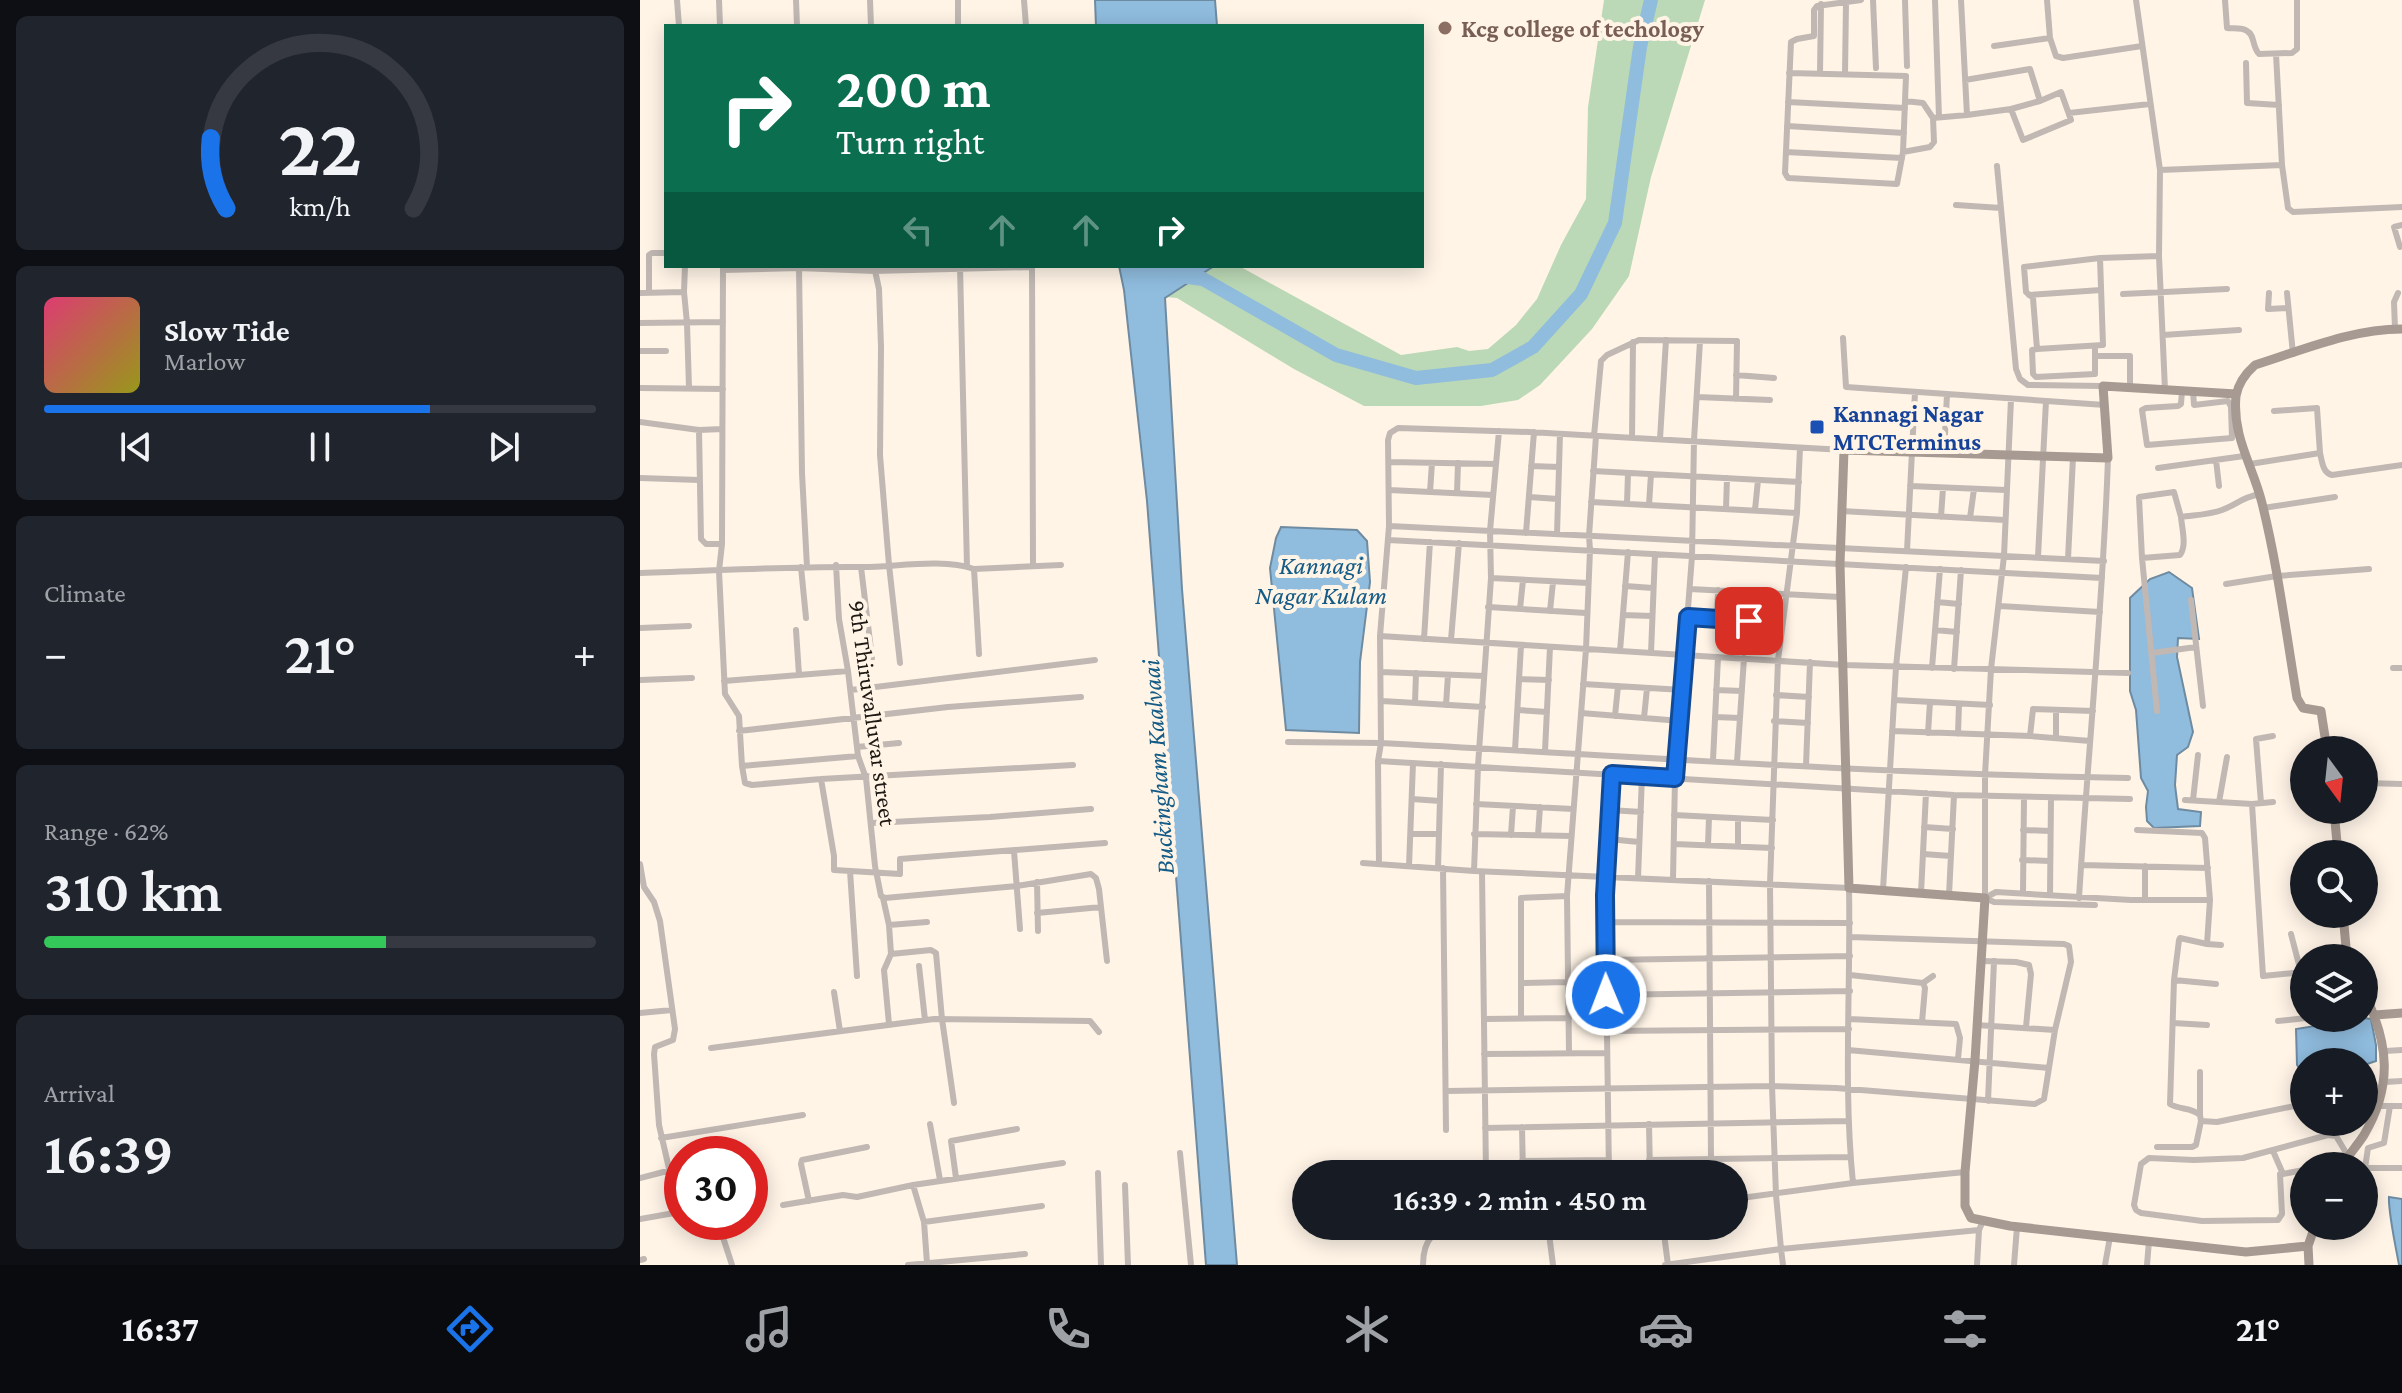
<!DOCTYPE html>
<meta charset="utf-8">
<style>
:root{--surface:#171b24;--page:#20242c;--text:#f1f3f6;--muted:#9ea1a6;--line:#363941;--accent:#1a73e8}
body{margin:0;font-family:"Crimson Pro",serif;background:var(--page);color:var(--text);height:100vh;display:flex;flex-direction:column;font-size:30px;white-space:nowrap}
*{box-sizing:border-box;margin:0}
p{font-size:26px;color:var(--muted)}
.icon{flex:none;width:44px;height:44px;fill:none;stroke:currentColor;stroke-width:2;stroke-linecap:round;stroke-linejoin:round}
.map{position:relative;flex:1;overflow:hidden}
.sheet{display:flex;flex-direction:column;gap:16px;padding:16px;background:#0d0f14;width:640px}
.sheet>*{flex:none}
.top-card{position:absolute;left:24px;top:24px;width:760px;height:244px;border-radius:0px;box-shadow:0 4px 20px #0003;background:#0b6e4f;color:#fff;overflow:hidden}
.needle{width:52px;rotate:165deg}
.fabs{position:absolute;left:1650px;top:736px;display:grid;gap:16px}
.fabs a{display:grid;place-items:center;width:88px;height:88px;border-radius:50%;background:var(--surface);box-shadow:0 4px 20px #0003;font-size:40px}
.speed{position:absolute;left:24px;top:1136px;display:flex;gap:16px;font-size:40px;font-weight:700;text-align:center}
.speed>*{display:grid;place-content:center;width:104px;height:104px;border-radius:50%;background:var(--surface);box-shadow:0 4px 20px #0003;line-height:1}
.speed .limit{border:12px solid #d22;background:#fff;color:#111}
.pin{position:absolute;display:grid;place-items:center;width:68px;height:68px;color:#fff;margin:-34px;border-radius:16px;box-shadow:0 4px 12px #0006}
.me{position:absolute;width:88px;margin:-44px;rotate:359deg;stroke-linejoin:round;filter:drop-shadow(0 0 6px #0008)}
.turn{display:flex;align-items:center;gap:28px;height:168px;padding:0 40px;font-size:36px}
.turn .icon{width:104px;height:104px;stroke-width:2.5}
.turn b{display:block;font-size:56px;line-height:68px}
.lanes{display:flex;align-items:center;height:76px;padding:0 40px;background:#0003;justify-content:center;gap:40px;direction:ltr}
.lanes .off{opacity:.35}
.big{font-size:60px;font-weight:600;line-height:1.1}
.sheet .card{flex:1;display:flex;flex-direction:column;justify-content:center;gap:12px;min-width:0;padding:0 28px;border-radius:12px;background:var(--page)}
.sheet .dial{align-items:center;gap:0}
.dial svg{height:208px;overflow:visible;fill:none;stroke:var(--line);stroke-width:7;stroke-linecap:round;text-anchor:middle}
.dial text{fill:var(--text);stroke:none}
.song{display:flex;align-items:center;gap:24px}
.cover{width:96px;height:96px;border-radius:12px;background:linear-gradient(135deg,hsl(340 70% 55%),hsl(60 70% 35%))}
.played{height:8px;border-radius:4px;background:linear-gradient(90deg,var(--accent) 70%,var(--line) 70%)}
.keys{display:flex;justify-content:space-around;direction:ltr}
.heat{display:flex;justify-content:space-between;align-items:center;font-size:44px;direction:ltr}
.charge{height:12px;border-radius:6px;background:linear-gradient(90deg,#34c759 62%,var(--line) 0)}
.trip{position:absolute;left:652px;top:1160px;width:456px;height:80px;border-radius:40px;background:var(--surface);box-shadow:0 4px 20px #0003;font-weight:600;line-height:80px;text-align:center}
.menu{display:flex;height:128px;justify-content:space-around;align-items:center;background:#090b0e;color:var(--muted)}
.menu .icon{width:56px;height:56px}
.menu .on{color:var(--accent)}
.menu b{font-size:36px;color:var(--text)}
main{display:flex;flex:1;min-height:0}
.map>svg:first-child{display:block}
.green{fill:#bbd9b6}
.water{fill:#90bcde;stroke:#6e8ba1;stroke-width:2}
.lines{fill:none;stroke-linecap:round;stroke-linejoin:round}
.river{stroke:#90bcde;stroke-width:14}
.street{stroke:#c1b8b3;stroke-width:6}
.secondary{stroke:#a79a92;stroke-width:9}
.route-casing{stroke:#114b97;stroke-width:20}
.route{stroke:#1a73e8;stroke-width:14}
.education-dot{fill:#8d6e63;stroke:#fff4e6;stroke-width:3}
.transit-dot{fill:#1a4fb4;stroke:#fff4e6;stroke-width:3}
.labels{text-anchor:middle;dominant-baseline:central;stroke-width:8;stroke-linejoin:round;paint-order:stroke}
.education-label{font-size:24px;font-weight:bold;fill:#785e54;stroke:#fff4e6;text-anchor:start}
.transit-label{font-size:24px;font-weight:bold;fill:#164399;stroke:#fff4e6;text-anchor:start}
.street-label{font-size:24px;fill:#1d1812;stroke:#fff4e6}
.water-label{font-size:26px;font-style:italic;fill:#135b86;stroke:#fff4e6}
</style>
<main>
<section class="sheet">
<div class="card dial"><svg viewBox="0 0 100 80">
<path d="M14 69A42 42 0 1 1 86 69"/>
<path d="M14 69A42 42 0 0 1 8 42" stroke="#1a73e8"/>
<text x="50" y="56" font-size="32" font-weight="700">22</text>
<text x="50" y="72" font-size="11">km/h</text>
</svg></div>
<div class="card">
<div class="song"><i class="cover"></i><div><b>Slow Tide</b><p>Marlow</p></div></div>
<div class="played"></div>
<div class="keys"><svg class="icon" aria-label="previous" viewBox="0 0 24 24"><path d="M18 5L8 12l10 7zM5 5v14"/></svg><svg class="icon" aria-label="pause" viewBox="0 0 24 24"><path d="M8 5v14M16 5v14"/></svg><svg class="icon" aria-label="next" viewBox="0 0 24 24"><path d="M6 5l10 7-10 7zM19 5v14"/></svg></div>
</div>
<div class="card"><p>Climate</p>
<div class="heat"><a>−</a><b class="big">21°</b><a>+</a></div>
</div>
<div class="card"><p>Range · 62%</p><b class="big">310 km</b><div class="charge"></div></div>
<div class="card"><p>Arrival</p><b class="big">16:39</b></div>
</section>
<div class="map">
<svg width="1762" height="1265" viewBox="0 0 1762 1265">
<rect width="100%" height="100%" fill="#fff4e6"/>
<path class="green" d="M964 0H1065L1011 177 989 276 952 329 900 385 878 400 841 406H724L654 369 537 298 525 297 574 266H599L761 355 817 347 829 351 848 349 876 325 897 299 921 245 946 199 948 107Z"/>
<path class="water" d="M455 0H575L577 26H456Z
M479 266H574L525 298 542 589 597 1265H566L507 501 484 290Z
M641 527 717 530 727 541 730 582 720 662 719 733 646 730 630 568 636 538Z
M1529 572 1552 588 1559 639 1538 638 1537 657 1553 732 1548 747 1537 755 1535 785 1538 809 1561 812 1560 826 1514 828 1507 821 1506 807 1508 791 1501 778 1496 710 1490 691V598L1510 579Z
M1724 1018 1731 1019 1736 1045V1061L1724 1065V1062H1664V1070H1661L1657 1065 1656 1029Z
M1749 1197 1762 1199V1265H1759C1756 1248 1748 1211 1749 1197Z"/>
<g class="lines">
<path class="river" d="M540 276 563 279 696 355 776 378 852 370 893 347 941 294 975 223 1000 47 1011 0"/>
<path class="street" d="M37 0 39 26
M79 0 80 26
M156 0 157 26
M230 0 231 26
M384 0 386 26
M1233 0 1236 68
M1265 0 1267 66
M1295 0 1299 117
M1321 0 1327 115 1371 109 1383 140 1431 120 1421 92 1400 101 1371 109
M1407 0 1410 38 1416 56 1423 58 1502 46
M1496 0 1520 170 1642 165
M1585 0 1587 28C1592 29 1602 27 1607 31 1615 35 1612 47 1619 54L1652 53 1657 49V0
M318 26V0
M1354 46 1410 38
M1636 54 1642 165 1648 208 1653 212 1762 207
M1606 63 1607 103 1639 105
M1149 73 1266 76 1263 152 1257 184 1148 178 1145 173 1151 42 1157 39 1174 36V10L1177 6 1221 0
M1180 74 1181 4
M1205 74 1206 2
M1325 80 1390 69 1400 101
M1265 101 1283 103 1293 118
M1148 102 1265 108
M1429 113 1510 104
M1147 126 1264 133
M1146 152 1262 158
M1263 152 1290 147 1294 142 1293 118 1327 115
M1357 166 1376 369 1380 379 1388 385 1463 386
M1520 170 1519 256 1525 390
M1316 205 1361 208
M1760 247 1754 227 1762 225
M1460 258 1463 345 1397 349 1393 298 1386 292 1384 267 1460 258 1519 256
M45 266 44 292 47 323 49 388
M83 266 82 544 79 571 85 694 99 716 102 766 105 783 112 785 181 779 433 765
M234 266 239 289 241 347 240 455 249 565 260 663
M320 266 327 567
M392 266 393 566
M159 267 162 473 167 567
M83 270 159 268 234 271 392 267
M9 292V255L12 253H26
M0 293 44 292
M1629 293 1628 309 1648 308
M1647 293 1653 354
M1483 294 1587 289
M1389 295 1461 290
M0 323 83 322
M1755 329 1754 302 1758 293
M1523 335 1599 330
M1203 338 1206 387 1465 405
M1397 349 1392 350 1393 374 1396 377 1455 374V347
M0 351H26
M1456 356H1490V388
M1096 375 1134 378
M0 388 83 389
M1542 391 1541 404 1538 406 1506 408 1502 410 1507 445 1592 438 1591 407 1588 401 1554 405 1553 391
M1057 397 1130 400
M0 422 59 430 82 429
M59 430 61 539 66 544H82
M954 436 961 361 967 355 999 340 1097 341 1096 399
M992 438 993 342
M1020 439 1026 340
M1204 450 889 432 758 428 750 433 748 440 749 526 740 636 741 743C990 756 1238 774 1488 778
M1680 453C1682 462 1683 473 1692 475L1762 465
M1304 454 1307 394
M1576 460 1579 486
M749 462 856 464
M1610 464 1680 453 1677 408 1634 411
M891 466 919 467
M1518 468 1604 456
M953 471 1159 482
M0 478 59 480
M1270 486 1366 490
M749 490 853 495
M790 492 792 463
M817 493 818 463
M889 497 918 499
M951 502 1157 513
M987 504 988 473
M1009 505 1011 474
M1623 508 1695 497
M1086 509 1087 478
M1115 510 1118 480
M1201 511 1365 520
M1301 517 1303 488
M1330 518 1334 489
M749 526 1464 561
M886 533 894 432
M917 534 920 434
M748 540 1462 578
M1267 551 1275 392
M1398 557 1406 401
M1502 558 1540 555C1547 546 1542 529 1541 517
M1428 559 1433 457
M196 565 199 619 208 671 218 756 226 778 235 866 241 896 245 898 377 886 451 874 456 878 459 889 467 961
M161 567 166 618
M221 567 232 658
M334 569 339 654
M0 573C74 571 149 566 223 567 255 567 303 558 334 569L421 565
M851 578 948 583
M1586 584 1637 576 1729 569
M985 586 1013 588
M1050 589 1200 597
M1551 600 1563 706
M1297 602 1319 604
M1359 606 1460 612
M848 607 946 613
M880 609 883 580
M910 611 913 582
M983 615 1012 616
M1048 617 1142 624
M1077 619 1078 590
M1109 621 1110 591
M0 628 49 626
M156 630 159 675
M1295 630 1317 632
M740 636 1204 665 1488 673
M784 639 790 542
M811 640 819 543
M980 651 988 552
M1011 653 1015 554
M1512 653 1556 647
M1292 668 1300 569
M1753 668H1762
M1314 669 1321 570
M741 672 844 676
M879 679 909 680
M0 680 52 678
M84 681 208 671
M943 684 1043 690
M211 690 455 660
M1076 690 1102 691
M1136 695 1169 697
M1254 700 1350 705
M742 701 843 707
M775 703 776 673
M806 705 808 675
M878 710 907 712
M1517 711 1502 558 1499 497 1534 492 1541 517C1554 515 1569 515 1582 510 1598 504 1600 498 1620 494
M941 713 1041 721
M975 716 978 686
M1075 717 1100 718
M1004 718 1007 688
M1134 721 1168 723
M99 731 308 707 441 697
M1252 731 1390 736 1450 741
M1288 733 1290 702
M1318 734 1319 704
M1390 736 1393 709 1453 711
M1416 738V710
M648 742 741 743 738 761 739 864
M217 747 259 743
M875 750 881 645
M905 751 910 647
M1073 760 1078 657
M738 761 1314 795 1490 799
M1097 762 1104 658
M102 766 218 756
M1166 766 1170 662
M181 779 194 856V870L260 874V859L465 843
M1724 783 1762 784
M772 799 800 801
M1545 800 1612 804 1633 802
M1553 800 1558 755
M1579 802 1587 757
M1621 803 1616 739 1633 736
M836 804 933 809
M1612 804 1623 976 1664 972
M970 810 1001 812
M1034 815 1133 820
M232 823 350 817 451 809
M1284 827 1313 829
M1383 830 1410 831
M1497 830 1562 833 1565 838 1570 900
M771 834H799
M834 834 931 836
M871 835 873 806
M898 835 900 807
M968 839 999 842
M1034 844 1132 848
M1068 845 1069 817
M1098 846V819
M374 851 380 929
M1283 854 1311 856
M1382 860 1409 861
M723 863 834 871 1209 888C1211 986 1203 1085 1213 1183
M0 864 4 887 14 902 20 921 35 1029 33 1040 15 1047 14 1054 19 1125 39 1212
M1441 865 1568 868
M769 866 773 763
M798 868 801 764
M803 868 806 1130
M210 871 217 976
M834 871 838 766 851 578 850 531 859 431
M842 872 846 1174
M998 878 1002 776
M1033 879 1035 778 1052 556 1054 440 1060 341
M1069 881 1071 1160
M397 882 398 931
M1243 890 1256 667 1266 567
M1281 893 1286 793
M1383 893 1384 797
M1309 895 1314 795
M1410 895 1411 798
M243 898 249 925 251 954 244 970 249 1024
M1345 898 1356 892 1491 900H1570L1567 944 1540 938 1539 940 1534 980 1530 1104C1540 1110 1551 1107 1560 1115L1561 1121 1577 1122 1664 1104
M1345 898V775L1351 669 1364 556 1371 399
M1345 898 1354 902 1455 905
M1439 898C1448 751 1463 605 1468 458
M1505 900V866
M397 913 461 907
M965 922 1210 923
M249 925 287 922
M1651 934 1664 984
M1567 944 1581 945
M251 954 291 950 296 953 302 1019 314 1103
M966 960 1210 956
M1341 961 1376 962 1389 965 1391 974 1386 1027
M279 966 285 1020
M1210 975 1283 983 1285 988 1282 1022
M1534 980 1576 984
M881 983 928 982
M1283 983 1293 976
M194 992 200 1031
M928 993 966 992
M966 995 1210 991
M0 1013 32 1010
M881 1018V898L927 896
M844 1019 929 1018
M1209 1019 1316 1024 1320 1038 1318 1059
M1638 1021 1666 1018
M1533 1023 1567 1025
M1336 1025 1415 1030
M967 1031 1209 1029
M71 1048 294 1019 450 1021 459 1032
M1208 1050 1409 1068
M1745 1051 1762 1050
M929 1053 927 896 946 649 950 550 949 536 956 436
M844 1054 967 1053
M1744 1082 1762 1081
M806 1091 1132 1086 1196 1088 1395 1104 1404 1099 1415 1030 1431 962 1429 946 1424 944 1210 937
M1724 1094 1741 1091
M1348 1101 1354 961
M1736 1106H1762
M1560 1115V1072
M290 1124 300 1180
M1009 1124 1010 1174
M882 1127 883 1174
M845 1128 1208 1121
M21 1138 163 1115
M1517 1147H1552L1556 1145 1561 1121
M1633 1151 1643 1174H1640L1642 1214 1638 1220 1562 1221 1501 1213 1496 1210 1494 1205 1501 1164 1509 1158 1554 1160 1603 1158 1688 1135 1696 1136 1708 1156
M540 1153 551 1265
M1009 1160 1210 1157
M882 1161 969 1160
M929 1161V1174
M1724 1168H1762
M1725 1168 1728 1148 1744 1143 1750 1106
M458 1173 461 1265
M969 1174 965 895 972 774
M1643 1174 1664 1170
M1724 1174 1729 1176 1732 1200 1731 1204 1724 1206
M0 1178 31 1170
M316 1178 311 1141 377 1129
M273 1185 284 1222 287 1263
M485 1185 488 1265
M1094 1199 1213 1183 1325 1172
M169 1201 161 1164 162 1160 227 1147
M143 1205 203 1195 217 1197 273 1185 423 1163
M0 1219 40 1212
M78 1222 92 1265
M284 1222 402 1206
M908 1226 913 1265
M1023 1226 1028 1265
M0 1260 4 1259
M268 1265 385 1254
M783 1265C783 1239 794 1228 820 1226
M1025 1265 1141 1249 1136 1195 1132 1086 1130 884 1138 660 1157 513 1160 448
M1143 1265 1141 1249 1339 1230
M1337 1265 1339 1230 1343 1221
M1374 1265 1377 1227
M1465 1265 1470 1237
M1507 1265 1509 1241"/>
<path class="secondary" d="M1596 394 1463 386 1468 458 1204 450 1200 564 1209 888 1345 898 1335 1060 1325 1172V1206L1331 1218 1370 1226 1606 1252 1668 1246
M1687 750 1681 711 1663 708 1657 698C1646 633 1638 567 1622 503 1613 466 1592 437 1596 396 1598 384 1606 373 1615 365 1663 350 1711 329 1762 329
M1694 810 1698 854
M1703 914 1707 958
M1735 1015 1762 1013
M1702 1166C1708 1155 1717 1146 1724 1135 1753 1086 1749 1043 1724 993
M1669 1265 1668 1246 1675 1226"/>
</g>
<g class="lines">
<g class="route-casing">
<path id="route" d="M966 995 965 895 972 774 1035 778 1048 617 1109 621"/>
</g>
<use href="#route" class="route"/>
</g>
<circle class="education-dot" cx="805" cy="28" r="8"/>
<rect class="transit-dot" x="1169" y="419" width="16" height="16" rx="4"/>
<g class="labels">
<g class="education-label">
<text x="821" y="28">Kcg college of techology</text>
</g>
<g class="transit-label">
<text x="1193" y="413">Kannagi Nagar<tspan x="1193" dy="28">MTCTerminus</tspan></text>
</g>
<g class="street-label">
<text transform="translate(233 713) rotate(82)">9th Thiruvalluvar street</text>
</g>
<g class="water-label">
<text x="681" y="565">Kannagi<tspan x="681" dy="30">Nagar Kulam</tspan></text>
<text transform="translate(518 767) rotate(-94)">Buckingham Kaalvaai</text>
</g>
</g>
</svg>
<div class="fabs">
<a><svg class="needle" viewBox="-14 -14 28 28"><path d="M0-13l5 13h-10z" fill="#e53935"/><path d="M0 13l5-13h-10z" fill="#9ea1a6"/></svg></a>
<a><svg class="icon" aria-label="search" viewBox="0 0 24 24"><circle cx="10" cy="10" r="6"/><path d="M15 15l6 6"/></svg></a>
<a><svg class="icon" aria-label="layers" viewBox="0 0 24 24"><path d="M12 4l9 5-9 5-9-5zM3 14l9 5 9-5"/></svg></a>
<a>+</a>
<a>−</a>
</div>
<div class="speed"><div class="limit">30</div></div>
<div class="pin" style="left:1109px;top:621px;background:#d93025"><svg class="icon" aria-label="arrive" viewBox="0 0 24 24"><path d="M6 21V4h12l-3 4 3 4H6"/></svg></div>
<svg class="me" style="left:966px;top:995px" viewBox="-20 -20 40 40"><circle r="17" fill="#1a73e8" stroke="#fff" stroke-width="3"/><path d="M0-11L8 9 0 5-8 9z" fill="#fff"/></svg>
<div class="trip">16:39 · 2 min · 450 m</div>
<div class="top-card">
<div class="turn"><svg class="icon" aria-label="right" viewBox="0 0 24 24"><path d="M7 20v-9h11M14 6l5 5-5 5"/></svg><div><b>200 m</b>Turn right</div></div>
<div class="lanes"><svg class="icon off" aria-label="left" viewBox="0 0 24 24"><path d="M17 20v-9H6M10 6l-5 5 5 5"/></svg><svg class="icon off" aria-label="ahead" viewBox="0 0 24 24"><path d="M12 20V5M6 11l6-6 6 6"/></svg><svg class="icon off" aria-label="ahead" viewBox="0 0 24 24"><path d="M12 20V5M6 11l6-6 6 6"/></svg><svg class="icon" aria-label="right" viewBox="0 0 24 24"><path d="M7 20v-9h11M14 6l5 5-5 5"/></svg></div>
</div>
</div>
</main>
<nav class="menu">
<b>16:37</b>
<svg class="icon on" aria-label="directions" viewBox="0 0 24 24"><path d="M12 3l9 9-9 9-9-9zM9 14v-3h6M13 9l2 2-2 2"/></svg>
<svg class="icon" aria-label="music" viewBox="0 0 24 24"><path d="M9 18V5l10-2v13"/><circle cx="6" cy="18" r="3"/><circle cx="16" cy="16" r="3"/></svg>
<svg class="icon" aria-label="phone" viewBox="0 0 24 24"><path d="M5 4h4l2 5-3 2q2 4 5 5l2-3 5 2v4C11 20 4 13 5 4z"/></svg>
<svg class="icon" aria-label="climate" viewBox="0 0 24 24"><path d="M12 3v18M4 7l16 10M4 17L20 7"/></svg>
<svg class="icon" aria-label="car" viewBox="0 0 24 24"><path d="M5 17H2v-5l4-1 3-4h7l3 4 3 1v5h-3M9 17h6M6 11h13"/><circle cx="7" cy="17" r="2"/><circle cx="17" cy="17" r="2"/></svg>
<svg class="icon" aria-label="filters" viewBox="0 0 24 24"><path d="M4 7h16M4 17h16"/><circle cx="9" cy="7" r="2"/><circle cx="15" cy="17" r="2"/></svg>
<b>21°</b>
</nav>
